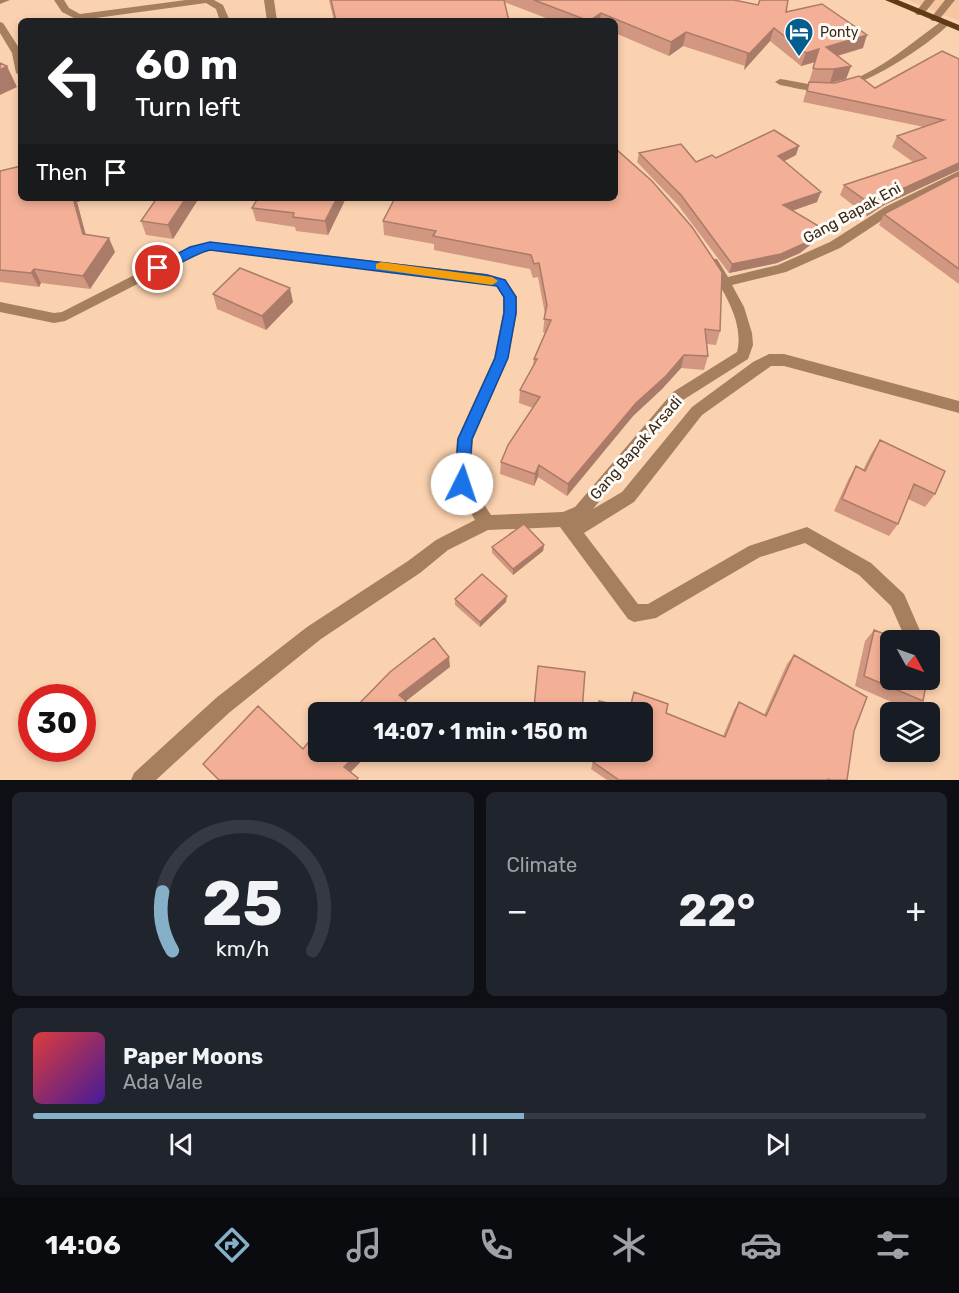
<!DOCTYPE html>
<meta charset="utf-8">
<style>
:root{--surface:#171b24;--page:#20242c;--text:#f1f3f6;--muted:#9ea1a6;--line:#363941;--accent:#86b0c8}
body{margin:0;font-family:Rubik,sans-serif;background:var(--page);color:var(--text);height:100vh;display:flex;flex-direction:column;font-size:22px;white-space:nowrap}
*{box-sizing:border-box;margin:0}
p{font-size:20px;color:var(--muted)}
.icon{flex:none;width:33px;height:33px;fill:none;stroke:currentColor;stroke-width:2;stroke-linecap:round;stroke-linejoin:round}
.map{position:relative;height:780px;overflow:hidden}
.details{display:flex;flex-direction:column;gap:12px;padding:12px;background:#0d0f14;flex:1}
.details>*{flex:none}
.banner{position:absolute;left:18px;top:18px;width:600px;height:183px;border-radius:9px;box-shadow:0 3px 9px #0003;background:#202124;color:#fff;overflow:hidden}
.needle{width:39px;rotate:130deg}
.fabs{position:absolute;left:880px;top:630px;display:grid;gap:12px}
.fabs a{display:grid;place-items:center;width:60px;height:60px;border-radius:9px;background:var(--surface);box-shadow:0 3px 9px #0003;font-size:30px}
.speed{position:absolute;left:18px;top:684px;display:flex;gap:12px;font-size:30px;font-weight:700;text-align:center}
.speed>*{display:grid;place-content:center;width:78px;height:78px;border-radius:50%;background:var(--surface);box-shadow:0 3px 9px #0003;line-height:1}
.speed .limit{border:9px solid #d22;background:#fff;color:#111}
.pin{position:absolute;display:grid;place-items:center;width:51px;height:51px;color:#fff;margin:-26px;border:3px solid #fff;border-radius:50%;box-shadow:0 2px 6px #0007}
.me{position:absolute;width:66px;margin:-33px;rotate:4deg;stroke-linejoin:round;filter:drop-shadow(0 0 4px #0008)}
.turn{display:flex;align-items:center;gap:21px;height:126px;padding:0 18px;font-size:27px}
.turn .icon{width:78px;height:78px;stroke-width:2.5}
.turn b{display:block;font-size:42px;line-height:51px}
.then{display:flex;align-items:center;height:57px;padding:0 18px;background:#0003;gap:12px;font-size:22px}
.big{font-size:45px;font-weight:700;line-height:1.1}
.details .card{flex:1;display:flex;flex-direction:column;justify-content:center;gap:9px;min-width:0;padding:0 21px;border-radius:9px;background:var(--page)}
.details .dial{align-items:center;gap:0}
.dial svg{height:156px;overflow:visible;fill:none;stroke:var(--line);stroke-width:7;stroke-linecap:round;text-anchor:middle}
.dial text{fill:var(--text);stroke:none}
.song{display:flex;align-items:center;gap:18px}
.cover{width:72px;height:72px;border-radius:9px;background:linear-gradient(135deg,hsl(0 70% 55%),hsl(260 70% 35%))}
.played{height:6px;border-radius:3px;background:linear-gradient(90deg,var(--accent) 55%,var(--line) 55%)}
.keys{display:flex;justify-content:space-around;direction:ltr}
.heat{display:flex;justify-content:space-between;align-items:center;font-size:33px;direction:ltr}
.details .tiles{flex:1;display:grid;gap:12px;grid-template-columns:1fr 1fr}
.card:last-child{grid-column:span 2}
.trip{position:absolute;left:308px;top:702px;width:345px;height:60px;border-radius:9px;background:var(--surface);box-shadow:0 3px 9px #0003;font-weight:700;line-height:60px;text-align:center}
.dock{display:flex;height:96px;justify-content:space-around;align-items:center;background:#090b0e;color:var(--muted)}
.dock .icon{width:42px;height:42px}
.dock .active{color:var(--accent)}
.dock b{font-size:27px;color:var(--text)}
.map>svg:first-child{display:block}
.built{fill:#f6c79f}
.lines{fill:none;stroke-linecap:round;stroke-linejoin:round}
.minor{fill:#a57f5e;fill-rule:evenodd}
.major{fill:#613b15;fill-rule:evenodd}
.wall{fill:#d19781}
.shaded-wall{fill:#aa7b69}
.building{fill:#f3b096;stroke:#aa7b69;stroke-width:1.5}
.route{fill:#1a73e8;stroke:#114b97;stroke-width:1.5}
.slow{fill:#f59e0b}
.labels{text-anchor:middle;dominant-baseline:central;stroke-width:6;stroke-linejoin:round;paint-order:stroke}
.far-poi-label{font-size:14px;fill:#37281a;stroke:#fffbf7;text-anchor:start}
.street-label{font-size:15px;fill:#37281a;stroke:#fffbf7}
</style>
<div class="map">
<svg width="959" height="780" viewBox="0 0 959 780">
<rect width="100%" height="100%" fill="#fbd2af"/>
<path class="built" d="M908 0H959V21L946 16Z"/>
<g class="lines">
<path class="minor" d="M0 0H10L0 4Z
M54 0H64L69 8 80 14 186 0H214L223 5 230 21H220L216 9 206 3 74 21V18L62 12Z
M264 0H274L277 21H267Z
M925 0H935L923 15H917L915 13Z
M945 0H955L938 21H932L930 19Z
M942 21 950 23C927 47 864 87 831 91 814 93 796 88 780 85L775 82 780 79C796 81 814 87 830 85 872 80 909 44 942 21Z
M0 22 3 23 21 51V76L16 73 12 53 0 33Z
M959 171V180L893 213 840 248 786 272 732 285 744 307 752 333 753 345 748 359 683 400 593 509 622 492 692 407 753 362 769 354H784L959 401V413L784 366H771L702 415 634 502 584 533 638 604H648L749 546 807 527 871 563 904 594 924 640H906L891 606 859 575 805 543 760 557 656 618 634 622 628 619 560 527 488 530 448 550 420 573 321 639 230 712 156 780H131L134 773 216 698 307 627 408 561 436 540 475 520 454 484 457 439 494 358 503 313V297L496 286 487 284 210 250 198 253 65 321 54 323 0 312V302L54 313 62 312 189 247 210 242 487 274 506 280 517 297V313L508 358 473 439 470 483 491 515 563 512 575 507 673 392 737 352C745 321 721 287 705 262L707 259H717L728 277 778 265 830 242 885 207Z"/>
<path class="major" d="M885 0H898L959 25V31Z"/>
</g>
<path class="wall" d="M329 0H734L758 5 759 0H788L786 12 863 48 838 56 851 66 846 79 830 83 875 88 959 59V170L884 205 867 216 840 195 844 185 913 162 892 147 897 136 924 127 803 102 815 62 801 66 770 41 744 70 745 66 683 46 669 56 615 33V21H554L504 2 509 21H334Z
M616 149 720 331 716 345 707 344 708 356 704 370 681 368 662 389 633 416 567 496 538 477 534 486 500 474 501 462 533 408 519 403 520 390 533 366 534 359 545 333 543 332 545 314 538 277 533 278 530 269 434 250V244L384 235 383 221 395 200 391 198H615Z
M639 153 696 162 716 158 796 155 784 161 817 202 792 211 822 228 819 238 800 253 777 263 729 273 678 205 637 162Z
M0 171 88 199 77 202 86 235 115 252 90 289 41 283 39 287 0 282Z
M959 175V284L879 225 884 214Z
M199 198 173 239 146 235 141 221Z
M258 198H346L328 235 296 231 295 227 256 221 252 208Z
M213 294 293 302 266 330 217 309Z
M880 440 935 494 925 507 908 499 898 524 889 536 834 511 848 480 856 466 863 470 871 454Z
M544 545 543 551 513 575 492 553V547Z
M455 599 506 602 480 627 455 605Z
M874 630 923 701 912 711 855 686 865 641Z
M794 655 854 731 847 780H607L591 769 593 762 642 712H596L599 701 629 708 634 692 666 713 723 736 734 710 739 702 764 715 787 664Z
M538 666 582 712H533Z"/>
<path class="shaded-wall" d="M601 13 600 21H589Z
M774 28 770 41 744 70 747 56Z
M686 32 683 46 669 56 671 42Z
M867 35 863 48 822 60 826 47Z
M819 49 815 62 801 66 806 53Z
M7 66 17 87 0 95V70Z
M851 66 846 79 830 83 834 69Z
M799 146 796 155 775 166 778 156Z
M959 163V170L884 205 867 216 872 205 889 195Z
M821 192 817 202 780 215 783 205Z
M73 198 88 199 77 202 89 248 83 234Z
M186 198H199L173 239 168 225Z
M337 198H346L328 235 325 221Z
M822 228 819 238 800 253 777 263 729 273 732 264Z
M109 238 115 252 90 289 83 276Z
M34 269 41 283 39 287 31 273Z
M290 288 293 302 266 330 262 316Z
M684 355 681 368 662 389 633 416 567 496 568 484 636 403Z
M539 465 538 477 534 486 535 474Z
M544 545 543 551 513 575V569Z
M507 596 506 602 480 627V622Z
M449 657 450 667 401 705 399 695Z
M406 701 408 711 407 712H396Z
M359 752H370L348 775 344 767Z"/>
<path class="building" d="M331 0H504L509 21H336Z
M534 0H734L758 5 760 0H788L786 12 822 4 867 35 826 47 851 66 834 69H816L813 68 819 49 806 53 774 28 747 56 748 53 686 32 671 42 601 13 589 21Z
M942 51 959 59V163L889 195 872 205 844 185 926 158 897 136 944 120 807 91 809 82 835 83 859 76 875 88Z
M0 63 7 66 0 70Z
M774 130 799 146 778 156 821 192 783 205 822 228 803 244 781 254 732 264 681 195 639 153 681 144 696 162 712 155 716 158Z
M615 144 616 149 652 181 692 227 722 272 720 331 705 329 708 356 684 355 666 376 636 403 568 484 539 465 535 474 501 462 508 445 540 397 520 390 537 359H534L551 320 544 319 547 305 539 263 534 264 531 255 433 236 436 231 383 221 395 198H615Z
M21 166V198H73L83 234 109 238 83 276 34 269 31 273 0 270V171Z
M959 175V269L884 214Z
M157 198H186L168 225 141 221Z
M258 198H337L325 221 293 217 294 213 252 208Z
M240 268 290 288 262 316 213 294Z
M880 440 945 471 935 494 914 484 898 524 842 499 856 466 865 471Z
M524 524 544 545 513 569 492 547Z
M482 574 507 596 480 622 455 599Z
M874 630 900 640H891V680H927L923 701 864 676Z
M434 638 449 657 399 695 406 701 396 712H351L390 672Z
M794 655 867 697 854 731 847 780H831L828 779 827 780H619L593 762 600 752H642V712H597L599 701 630 708 634 692 668 704 666 713 725 737 739 702 766 716Z
M538 666 585 672 582 712H568L534 708Z
M258 706 303 749 311 739 318 745V752H359L344 767 358 778 357 780H219L203 764Z"/>
<path class="route" d="M210 242 487 275 505 280 516 297V313L508 358 472 439 468 488 462 490 457 488 455 484 458 439 495 358 504 313V297L497 286 210 250C194 253 167 274 153 271L151 268 190 247Z"/>
<path class="slow" d="M381 262 492 277 498 281 492 285 376 269V264Z"/>
<defs>
<g id="hotel-pin" transform="scale(1.5)"><path d="M0 17L-7.5 6A9.5 9.5 0 1 1 7.5 6Z" fill="#035e8f" stroke="#fffbf7"/><path d="M-6-4.5h1.5V1H6V5H4.5V3h-9V5H-6ZM-4 0a1.8 1.8 0 1 1 3.6 0ZM.5 0V-2.5h3Q6-2.5 6 0Z" fill="#fff"/></g>
</defs>
<g fill-rule="evenodd">
<use href="#hotel-pin" x="799" y="32"/>
</g>
<g class="labels">
<g class="far-poi-label">
<text x="820" y="32">Ponty</text>
</g>
<g class="street-label">
<text transform="translate(852 213) rotate(-29)">Gang Bapak Eni</text>
<text transform="translate(636 448) rotate(-49)">Gang Bapak Arsadi</text>
</g>
</g>
</svg>
<div class="fabs">
<a><svg class="needle" viewBox="-14 -14 28 28"><path d="M0-13l5 13h-10z" fill="#e53935"/><path d="M0 13l5-13h-10z" fill="#9ea1a6"/></svg></a>
<a><svg class="icon" aria-label="layers" viewBox="0 0 24 24"><path d="M12 4l9 5-9 5-9-5zM3 14l9 5 9-5"/></svg></a>
</div>
<div class="speed"><div class="limit">30</div></div>
<div class="pin" style="left:158px;top:268px;background:#d93025"><svg class="icon" aria-label="arrive" viewBox="0 0 24 24"><path d="M6 21V4h12l-3 4 3 4H6"/></svg></div>
<svg class="me" style="left:462px;top:484px" viewBox="-20 -20 40 40"><circle r="19" fill="#fff"/><path d="M0-13L10 11 0 6-10 11z" fill="#1a73e8"/></svg>
<div class="trip">14:07 · 1 min · 150 m</div>
<div class="banner">
<div class="turn"><svg class="icon" aria-label="left" viewBox="0 0 24 24"><path d="M17 20v-9H6M10 6l-5 5 5 5"/></svg><div><b>60 m</b>Turn left</div></div>
<div class="then">Then<svg class="icon" aria-label="arrive" viewBox="0 0 24 24"><path d="M6 21V4h12l-3 4 3 4H6"/></svg></div>
</div>
</div>
<section class="details">
<div class="tiles">
<div class="card dial"><svg viewBox="0 0 100 80">
<path d="M14 69A42 42 0 1 1 86 69"/>
<path d="M14 69A42 42 0 0 1 9 39" stroke="#86b0c8"/>
<text x="50" y="56" font-size="32" font-weight="700">25</text>
<text x="50" y="72" font-size="11">km/h</text>
</svg></div>
<div class="card"><p>Climate</p>
<div class="heat"><a>−</a><b class="big">22°</b><a>+</a></div>
</div>
<div class="card">
<div class="song"><i class="cover"></i><div><b>Paper Moons</b><p>Ada Vale</p></div></div>
<div class="played"></div>
<div class="keys"><svg class="icon" aria-label="previous" viewBox="0 0 24 24"><path d="M18 5L8 12l10 7zM5 5v14"/></svg><svg class="icon" aria-label="pause" viewBox="0 0 24 24"><path d="M8 5v14M16 5v14"/></svg><svg class="icon" aria-label="next" viewBox="0 0 24 24"><path d="M6 5l10 7-10 7zM19 5v14"/></svg></div>
</div>
</div>
</section>
<nav class="dock">
<b>14:06</b>
<svg class="icon active" aria-label="directions" viewBox="0 0 24 24"><path d="M12 3l9 9-9 9-9-9zM9 14v-3h6M13 9l2 2-2 2"/></svg>
<svg class="icon" aria-label="music" viewBox="0 0 24 24"><path d="M9 18V5l10-2v13"/><circle cx="6" cy="18" r="3"/><circle cx="16" cy="16" r="3"/></svg>
<svg class="icon" aria-label="phone" viewBox="0 0 24 24"><path d="M5 4h4l2 5-3 2q2 4 5 5l2-3 5 2v4C11 20 4 13 5 4z"/></svg>
<svg class="icon" aria-label="climate" viewBox="0 0 24 24"><path d="M12 3v18M4 7l16 10M4 17L20 7"/></svg>
<svg class="icon" aria-label="car" viewBox="0 0 24 24"><path d="M5 17H2v-5l4-1 3-4h7l3 4 3 1v5h-3M9 17h6M6 11h13"/><circle cx="7" cy="17" r="2"/><circle cx="17" cy="17" r="2"/></svg>
<svg class="icon" aria-label="filters" viewBox="0 0 24 24"><path d="M4 7h16M4 17h16"/><circle cx="9" cy="7" r="2"/><circle cx="15" cy="17" r="2"/></svg>
</nav>
